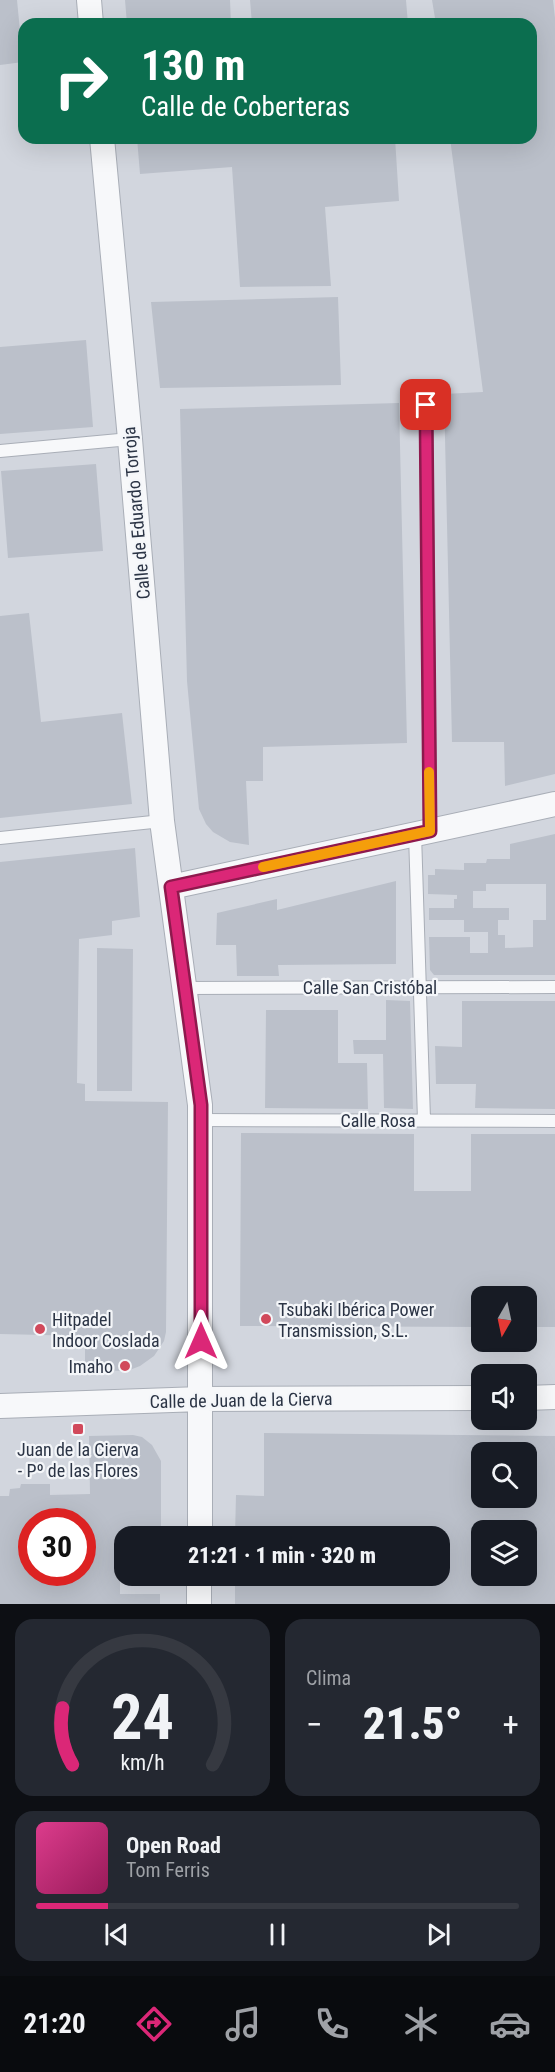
<!DOCTYPE html>
<html lang="es">
<meta charset="utf-8">
<style>
:root{--surface:#171b24;--page:#242831;--text:#f1f3f6;--muted:#9ea1a6;--line:#363941;--accent:#db2777}
body{margin:0;font-family:"Roboto Condensed",sans-serif;background:var(--page);color:var(--text);height:100vh;display:flex;flex-direction:column;font-size:22px;white-space:nowrap}
*{box-sizing:border-box;margin:0}
p{font-size:20px;color:var(--muted)}
.icon{flex:none;width:33px;height:33px;fill:none;stroke:currentColor;stroke-width:2;stroke-linecap:round;stroke-linejoin:round}
.map{position:relative;height:1604px;overflow:hidden}
.side{display:flex;flex-direction:column;gap:15px;padding:15px;background:#0d0f14;flex:1}
.side>*{flex:none}
.top-card{position:absolute;left:18px;top:18px;width:519px;height:126px;border-radius:18px;box-shadow:0 6px 24px #0002;background:#0b6e4f;color:#fff;overflow:hidden}
.needle{width:39px;rotate:189deg}
.fabs{position:absolute;left:471px;top:1286px;display:grid;gap:12px}
.fabs a{display:grid;place-items:center;width:66px;height:66px;border-radius:12px;background:var(--surface);box-shadow:0 6px 24px #0002;font-size:30px}
.speed{position:absolute;left:18px;top:1508px;display:flex;gap:12px;font-size:30px;font-weight:700;text-align:center}
.speed>*{display:grid;place-content:center;width:78px;height:78px;border-radius:50%;background:var(--surface);box-shadow:0 6px 24px #0002;line-height:1}
.speed .limit{border:9px solid #d22;background:#fff;color:#111}
.pin{position:absolute;display:grid;place-items:center;width:51px;height:51px;color:#fff;margin:-26px;border-radius:12px;box-shadow:0 3px 9px #0006}
.me{position:absolute;width:66px;margin:-33px;rotate:0deg;stroke-linejoin:round;filter:drop-shadow(0 0 4px #0008)}
.turn{display:flex;align-items:center;gap:21px;height:126px;padding:0 24px;font-size:27px}
.turn .icon{width:78px;height:78px;stroke-width:2.5}
.turn b{display:block;font-size:42px;line-height:51px}
.big{font-size:45px;font-weight:800;line-height:1.1}
.side .card{flex:1;display:flex;flex-direction:column;justify-content:center;gap:9px;min-width:0;padding:0 21px;border-radius:18px;background:var(--page)}
.side .dial{align-items:center;gap:0}
.dial svg{height:156px;overflow:visible;fill:none;stroke:var(--line);stroke-width:7;stroke-linecap:round;text-anchor:middle}
.dial text{fill:var(--text);stroke:none}
.song{display:flex;align-items:center;gap:18px}
.cover{width:72px;height:72px;border-radius:9px;background:linear-gradient(135deg,hsl(330 70% 55%),hsl(330 70% 35%))}
.played{height:6px;border-radius:3px;background:linear-gradient(90deg,var(--accent) 15%,var(--line) 15%)}
.keys{display:flex;justify-content:space-around;direction:ltr}
.heat{display:flex;justify-content:space-between;align-items:center;font-size:33px;direction:ltr}
.side .tiles{flex:1;display:grid;gap:15px;grid-template-columns:1fr 1fr}
.card:last-child{grid-column:span 2}
.trip{position:absolute;left:114px;top:1526px;width:336px;height:60px;border-radius:18px;background:var(--surface);box-shadow:0 6px 24px #0002;font-weight:800;line-height:60px;text-align:center}
.tab-bar{display:flex;height:96px;justify-content:space-around;align-items:center;background:#090b0e;color:var(--muted)}
.tab-bar .icon{width:42px;height:42px}
.tab-bar .active{color:var(--accent)}
.tab-bar b{font-size:27px;color:var(--text)}
.map>svg:first-child{display:block}
.built{fill:#d2d6de;fill-rule:evenodd}
.building{fill:#bbc0ca;fill-rule:evenodd}
.lines{fill:none;stroke-linecap:round;stroke-linejoin:round}
.lane-casing{stroke:#a9aeb7;stroke-width:14}
.street-casing{stroke:#a9aeb7;stroke-width:26}
.lane{stroke:#f7f8fa;stroke-width:12}
.street{stroke:#f7f8fa;stroke-width:24}
.route-casing{stroke:#8e194d;stroke-width:15}
.route{stroke:#db2777;stroke-width:10}
.slow{stroke:#f59e0b;stroke-width:10}
.poi-dot{fill:#d1495b;stroke:#f4f6f9;stroke-width:2}
.labels{text-anchor:middle;dominant-baseline:central;stroke-width:4.5;stroke-linejoin:round;paint-order:stroke}
.street-label{font-size:18px;fill:#2b3445;stroke:#f4f6f9}
.poi-label{font-size:18px;fill:#2b3445;stroke:#f4f6f9;text-anchor:start}
</style>
<div class="map">
<svg width="555" height="1604" viewBox="0 0 555 1604">
<rect width="100%" height="100%" fill="#e4e7ec"/>
<path class="built" d="M0 0H555V1604H0ZM24 24H531V138H24ZM482 1296H526V1341H482ZM482 1374H526V1419H482ZM482 1452H526V1497H482ZM32 1521H82V1572H32ZM482 1530H526V1575H482ZM124 1536H440V1575H124Z"/>
<path class="building" d="M0 0H17L23 62 0 65Z
M125 0H230L231 24H127Z
M250 0H406L408 24H252Z
M432 0H553L555 18V774L505 786 504 742H452L444 394 483 392 450 138H531V24H436Z
M137 138H395L399 201 325 207 331 286 240 287 232 167 140 174Z
M338 297 341 385 160 388 151 302Z
M86 340 93 427 0 434V347Z
M399 403 407 743 263 747V781H246L249 845 230 842 213 832 206 824 199 809 187 681 180 409Z
M96 464 103 551 8 558 1 471Z
M29 613 41 722 122 713 132 804 0 818V616Z
M555 834V975H434L430 970 429 937H470V953H488V932H464V920H429V908H454V899H457V895L428 894V875H435V869L464 870V863H486L487 859H510V844ZM486 884H546V920H533V947L505 948V935H498V920H509V908H473V891H486Z
M135 848 140 917 112 921V935L79 939 77 1083 85 1084V1101L168 1102 166 1332 164 1341 154 1356 140 1366 127 1371 85 1370V1336L0 1334V862Z
M396 881V964L278 965 279 976H237L236 945H216L217 913 277 899V910Z
M97 948 133 949 132 1091H97Z
M386 1000 410 1001 413 1109 384 1108 383 1054H354L353 1040H386Z
M462 1001H555V1109L475 1108 476 1084H436L435 1046 462 1047Z
M266 1010H338V1063H367L368 1109 265 1108Z
M241 1133 414 1134V1191H471V1134H555V1327H526V1296H482V1327L240 1326Z
M264 1433 555 1436V1604H235V1575H440V1536H235L236 1495 264 1496ZM482 1452H526V1497H482ZM482 1530H526V1575H482Z
M133 1435 142 1437 152 1445 161 1461V1536H124V1545H120V1594H160V1604H0V1496H9L10 1489 20 1488 21 1484H50V1495L90 1494 89 1436ZM32 1521H82V1572H32Z"/>
<g class="lines">
<g class="lane-casing">
<path id="lane" d="M426 405 430 831
M0 451 130 439
M415 834 424 1120
M0 838 162 821
M185 988 555 987
M200 1120 555 1121"/>
</g>
<g class="street-casing">
<path id="street" d="M89 0 91 24
M102 138 130 439 162 821 200 1105V1536
M171 887 555 804
M526 1398 555 1397
M0 1406 201 1399 482 1398
M199 1604V1575"/>
</g>
<use href="#lane" class="lane"/>
<use href="#street" class="street"/>
</g>
<g class="lines">
<g class="route-casing">
<path id="route" d="M201 1341V1105L171 887 430 831 426 405"/>
</g>
<use href="#route" class="route"/>
<path class="slow" d="M263 867 430 831 429 772"/>
</g>
<g class="poi-dot">
<circle cx="266" cy="1319" r="6"/>
<circle cx="40" cy="1329" r="6"/>
<circle cx="125" cy="1366" r="6"/>
<rect x="72" y="1423" width="12" height="12" rx="3"/>
</g>
<g class="labels">
<g class="street-label">
<text transform="translate(136 513) rotate(-95)">Calle de Eduardo Torroja</text>
<text x="370" y="987">Calle San Cristóbal</text>
<text x="378" y="1120">Calle Rosa</text>
<text transform="translate(241 1400) rotate(-1)">Calle de Juan de la Cierva</text>
</g>
<g class="poi-label">
<text x="278" y="1309">Tsubaki Ibérica Power<tspan x="278" dy="21">Transmission, S.L.</tspan></text>
<text x="52" y="1319">Hitpadel<tspan x="52" dy="21">Indoor Coslada</tspan></text>
<text x="113" y="1366" text-anchor="end">Imaho</text>
<text x="78" y="1449" text-anchor="middle">Juan de la Cierva<tspan x="78" dy="21">- Pº de las Flores</tspan></text>
</g>
</g>
</svg>
<div class="fabs">
<a><svg class="needle" viewBox="-14 -14 28 28"><path d="M0-13l5 13h-10z" fill="#e53935"/><path d="M0 13l5-13h-10z" fill="#9ea1a6"/></svg></a>
<a><svg class="icon" aria-label="sound" viewBox="0 0 24 24"><path d="M4 9h4l5-4v14l-5-4H4zM17 9q2 3 0 6"/></svg></a>
<a><svg class="icon" aria-label="search" viewBox="0 0 24 24"><circle cx="10" cy="10" r="6"/><path d="M15 15l6 6"/></svg></a>
<a><svg class="icon" aria-label="layers" viewBox="0 0 24 24"><path d="M12 4l9 5-9 5-9-5zM3 14l9 5 9-5"/></svg></a>
</div>
<div class="speed"><div class="limit">30</div></div>
<div class="pin" style="left:426px;top:405px;background:#d93025"><svg class="icon" aria-label="arrive" viewBox="0 0 24 24"><path d="M6 21V4h12l-3 4 3 4H6"/></svg></div>
<svg class="me" style="left:201px;top:1341px" viewBox="-20 -20 40 40"><path d="M0-17L14 15 0 8-14 15z" fill="#db2777" stroke="#fff" stroke-width="4"/></svg>
<div class="trip">21:21 · 1 min · 320 m</div>
<div class="top-card">
<div class="turn"><svg class="icon" aria-label="right" viewBox="0 0 24 24"><path d="M7 20v-9h11M14 6l5 5-5 5"/></svg><div><b>130 m</b>Calle de Coberteras</div></div>
</div>
</div>
<section class="side">
<div class="tiles">
<div class="card dial"><svg viewBox="0 0 100 80">
<path d="M14 69A42 42 0 1 1 86 69"/>
<path d="M14 69A42 42 0 0 1 9 40" stroke="#db2777"/>
<text x="50" y="56" font-size="32" font-weight="700">24</text>
<text x="50" y="72" font-size="11">km/h</text>
</svg></div>
<div class="card"><p>Clima</p>
<div class="heat"><a>−</a><b class="big">21.5°</b><a>+</a></div>
</div>
<div class="card">
<div class="song"><i class="cover"></i><div><b>Open Road</b><p>Tom Ferris</p></div></div>
<div class="played"></div>
<div class="keys"><svg class="icon" aria-label="previous" viewBox="0 0 24 24"><path d="M18 5L8 12l10 7zM5 5v14"/></svg><svg class="icon" aria-label="pause" viewBox="0 0 24 24"><path d="M8 5v14M16 5v14"/></svg><svg class="icon" aria-label="next" viewBox="0 0 24 24"><path d="M6 5l10 7-10 7zM19 5v14"/></svg></div>
</div>
</div>
</section>
<nav class="tab-bar">
<b>21:20</b>
<svg class="icon active" aria-label="directions" viewBox="0 0 24 24"><path d="M12 3l9 9-9 9-9-9zM9 14v-3h6M13 9l2 2-2 2"/></svg>
<svg class="icon" aria-label="music" viewBox="0 0 24 24"><path d="M9 18V5l10-2v13"/><circle cx="6" cy="18" r="3"/><circle cx="16" cy="16" r="3"/></svg>
<svg class="icon" aria-label="phone" viewBox="0 0 24 24"><path d="M5 4h4l2 5-3 2q2 4 5 5l2-3 5 2v4C11 20 4 13 5 4z"/></svg>
<svg class="icon" aria-label="climate" viewBox="0 0 24 24"><path d="M12 3v18M4 7l16 10M4 17L20 7"/></svg>
<svg class="icon" aria-label="car" viewBox="0 0 24 24"><path d="M5 17H2v-5l4-1 3-4h7l3 4 3 1v5h-3M9 17h6M6 11h13"/><circle cx="7" cy="17" r="2"/><circle cx="17" cy="17" r="2"/></svg>
</nav>
